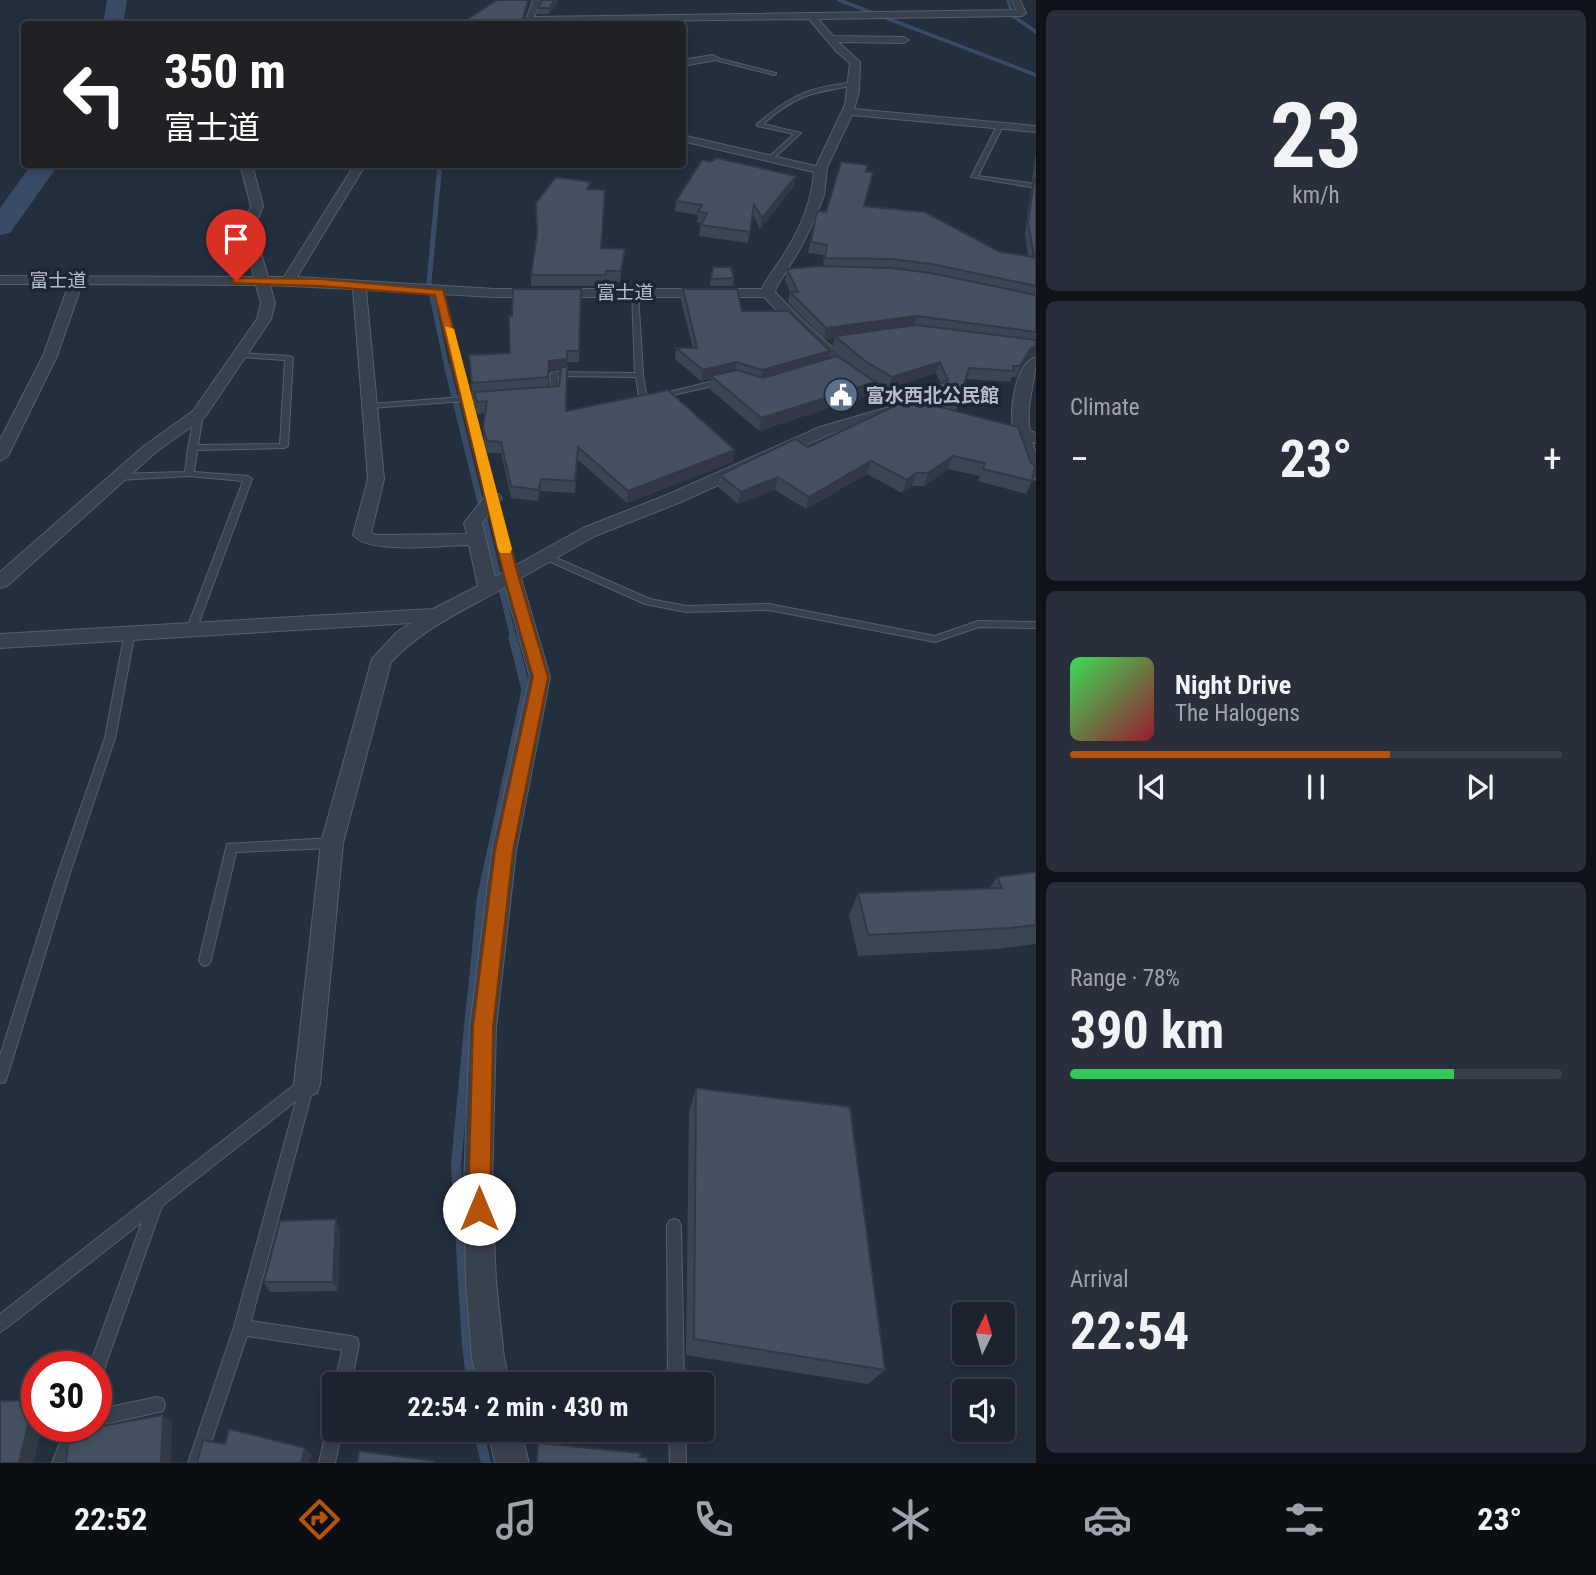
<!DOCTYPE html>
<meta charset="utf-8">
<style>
:root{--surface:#1b232e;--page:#282f3a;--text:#f1f3f6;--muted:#a0a4aa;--line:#39404a;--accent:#b45309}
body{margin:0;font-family:"Roboto Condensed","Noto Sans JP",sans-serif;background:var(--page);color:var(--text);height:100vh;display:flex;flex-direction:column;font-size:26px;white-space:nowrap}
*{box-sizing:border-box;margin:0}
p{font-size:23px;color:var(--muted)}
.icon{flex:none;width:38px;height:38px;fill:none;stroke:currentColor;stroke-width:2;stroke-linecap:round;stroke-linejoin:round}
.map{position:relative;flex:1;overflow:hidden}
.drawer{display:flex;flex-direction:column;gap:10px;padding:10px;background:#0f1319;width:560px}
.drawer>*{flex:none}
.top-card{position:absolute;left:21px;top:21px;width:665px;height:147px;border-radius:7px;box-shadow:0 4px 10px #0003,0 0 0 2px var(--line);background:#202124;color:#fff;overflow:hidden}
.needle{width:46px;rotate:5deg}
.tools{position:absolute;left:952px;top:1302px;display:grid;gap:14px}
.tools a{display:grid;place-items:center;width:63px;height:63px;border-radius:7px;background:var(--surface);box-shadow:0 4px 10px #0003,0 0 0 2px var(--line);font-size:35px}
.speed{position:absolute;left:21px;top:1351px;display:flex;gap:14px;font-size:35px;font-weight:700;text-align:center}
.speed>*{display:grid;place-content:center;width:91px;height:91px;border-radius:50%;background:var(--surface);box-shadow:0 4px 10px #0003,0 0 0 2px var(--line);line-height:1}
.speed .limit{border:10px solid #d22;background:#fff;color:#111}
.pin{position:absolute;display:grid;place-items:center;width:60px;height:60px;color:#fff;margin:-72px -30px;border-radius:50% 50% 50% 0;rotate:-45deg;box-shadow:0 0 7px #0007}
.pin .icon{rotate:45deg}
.me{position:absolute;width:77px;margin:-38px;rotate:0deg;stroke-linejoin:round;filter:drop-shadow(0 0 5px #0008)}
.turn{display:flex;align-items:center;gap:24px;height:147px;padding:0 28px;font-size:32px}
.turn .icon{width:91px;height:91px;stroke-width:2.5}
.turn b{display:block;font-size:49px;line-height:60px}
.big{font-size:52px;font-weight:700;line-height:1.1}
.drawer .widget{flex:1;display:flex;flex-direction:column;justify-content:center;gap:10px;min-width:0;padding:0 24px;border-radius:10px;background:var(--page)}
.drawer .dial{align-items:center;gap:0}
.dial b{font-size:91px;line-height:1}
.song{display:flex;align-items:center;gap:21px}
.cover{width:84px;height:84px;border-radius:10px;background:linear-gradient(135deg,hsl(130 70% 55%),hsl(350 70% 35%))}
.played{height:7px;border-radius:4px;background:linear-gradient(90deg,var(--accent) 65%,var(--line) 65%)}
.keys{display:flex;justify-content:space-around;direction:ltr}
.heat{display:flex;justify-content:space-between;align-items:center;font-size:38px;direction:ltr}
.charge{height:10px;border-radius:5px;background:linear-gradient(90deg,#34c759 78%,var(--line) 0)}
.trip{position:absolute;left:322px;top:1372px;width:392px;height:70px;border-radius:7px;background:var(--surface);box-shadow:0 4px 10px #0003,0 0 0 2px var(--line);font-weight:700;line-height:70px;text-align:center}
.tab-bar{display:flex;height:112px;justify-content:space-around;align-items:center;background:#0b0e12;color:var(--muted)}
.tab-bar .icon{width:49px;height:49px}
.tab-bar .current{color:var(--accent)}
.tab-bar b{font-size:32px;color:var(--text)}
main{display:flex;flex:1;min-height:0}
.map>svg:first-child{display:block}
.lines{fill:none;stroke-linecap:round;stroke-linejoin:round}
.stream-far4{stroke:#394c67;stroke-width:3.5}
.stream-far3{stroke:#394c67;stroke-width:5}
.stream-far2{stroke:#394c67;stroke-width:6}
.stream-far1{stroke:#394c67;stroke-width:9}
.stream{stroke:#394c67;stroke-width:10}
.river{fill:#394c67;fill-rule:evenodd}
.lane-casing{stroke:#565f6c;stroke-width:2}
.street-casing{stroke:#565f6c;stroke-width:2}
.lane{fill:#38414e;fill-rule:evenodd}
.street{fill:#38414e;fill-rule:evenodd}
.wall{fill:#3b4654;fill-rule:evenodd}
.shaded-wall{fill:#303945}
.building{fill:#455162;stroke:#303945;stroke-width:2}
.route{fill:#b45309;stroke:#753606;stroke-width:2}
.slow{fill:#f59e0b}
.labels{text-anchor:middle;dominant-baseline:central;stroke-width:7;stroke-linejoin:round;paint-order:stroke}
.far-street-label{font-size:19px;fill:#b4bcc9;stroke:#1d2633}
.far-poi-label{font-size:19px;font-weight:bold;fill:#b4bcc9;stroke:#1d2633;text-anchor:start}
</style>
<main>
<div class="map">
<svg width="1036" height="1463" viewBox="0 0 1036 1463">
<rect width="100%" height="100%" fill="#242f3e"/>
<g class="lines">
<path class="stream-far4" d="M839 0 1036 75
M1008 0 1013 16 1036 32"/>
<path class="stream-far3" d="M440 164 429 282 447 368"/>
<path class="stream-far2" d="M447 366 514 640"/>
<path class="stream-far1" d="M472 997 481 900 526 690 513 638"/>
<path class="stream" d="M472 1384 467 1346 456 1165 472 995
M478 1430 486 1463"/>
<path class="river" d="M107 0H127L124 19 127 24H107L104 19Z
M32 164H59L10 233 0 235V208Z"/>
<g class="lane-casing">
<path id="lane" d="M713 57 776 73V74L774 75 711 59Z
M855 82 857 85C811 93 799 93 763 124L801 133 772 160H768V158L794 134 757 126V124C794 93 808 88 855 82Z
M1000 124 1003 126 978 176 1036 184V188L971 177 997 126Z
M440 290 443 292 470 396 488 395 492 397 488 399 471 401 516 575 511 578 506 575 464 401 371 408 367 406 371 404 462 397 437 292Z
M635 290 638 292 643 375 646 394 652 396 722 379H725V383L652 400 639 397 636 377 558 376 559 393 555 395H546V391H551L550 374 554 372 635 373 632 292Z
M238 353 289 356 293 358 288 446 284 448 197 450 194 472 248 476 252 479 197 628 192 631 187 628 243 481 189 476 118 480 114 477 118 474 185 472 188 448 195 414 199 412 203 414 198 445 280 444 285 360 241 357H238Z
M547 554 650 599 686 606 769 604 935 636 978 621 1036 622V628L979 627 935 642 769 610 686 612 645 604 544 559 542 557 544 555Z
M130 629 135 632 115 738 70 873 7 1077 5 1082 0 1083V1056L58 873 105 738 125 632Z
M332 838 336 840 338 843 336 846 332 848 236 852 211 960 209 964 205 966 201 964 199 960 227 844Z
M307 1077 312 1079 314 1084 251 1321 351 1336 357 1338 359 1344 351 1384H335L342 1350 247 1336 204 1463H188L234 1327 296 1101 162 1206 102 1375 96 1377V1367H89L142 1222 5 1329 0 1332V1314L302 1079Z
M674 1219 679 1221 681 1226 684 1384H668L667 1226 669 1221Z
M157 1397 163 1399 165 1405 163 1411 96 1426V1410Z
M334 1420V1430H342L335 1463H319L328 1422Z
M67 1426H83L68 1463H52Z
M669 1430H685L686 1463H670Z"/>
</g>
<g class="street-casing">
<path id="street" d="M533 0H541L534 17 1016 10 1012 0H1020L1026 13 1022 16 818 19 833 36 904 37 909 40 904 43 838 42 860 62 859 92 854 109 1036 126V132L852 115 827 167 824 195 815 218 801 247 776 288 775 292C822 342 869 385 935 408L937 411 935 414C925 417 917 412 909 409 850 389 806 341 764 297H495L366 290 384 479 371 533 377 535 467 534 464 523 487 494H499L502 498 482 523 495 577 583 528 669 494 820 427 889 407 897 412 888 419 832 433 681 502 595 536 521 578 550 677 516 851 496 1027 492 1185 496 1282 504 1358 510 1384H478L472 1358 466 1282 464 1185 470 1027 492 851 530 677 505 587C463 611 426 626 391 662L343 843 320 1084 317 1093 307 1097 297 1093 294 1084 321 843 372 659 397 632 411 623 0 648V634L433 609 478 586 469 545C443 545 369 555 353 535L368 479 353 289 270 285 275 303 271 319 205 417 156 452 7 586 0 588V572L144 446 193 411 257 319 261 303 256 285 82 284 57 356 8 456 0 461V440L43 356 69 284H0V276L254 277 242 229 251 206 240 164H252L263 206 254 229 268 277H284L355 164H366L297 277 495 289H762C768 275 779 264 786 251 801 227 812 200 814 172L682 141V135L816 166 845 105 850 63 837 52 809 19 525 22Z
M713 55 718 58 716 60 682 66V60Z
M1036 357C1036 384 1025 402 1030 431L1036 433V443L1032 442 1036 453V480L1028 475 1015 437 988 430 986 427 994 422 1013 427C1010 409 1015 363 1036 357Z
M488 1430H520L529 1463H495Z"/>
</g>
<use href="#lane" class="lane"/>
<use href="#street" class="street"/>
</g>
<path class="wall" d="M542 0H558V3L549 14H538V8Z
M1036 152V355L1027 359 1016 377H1012L1010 382 966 379 956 411 1032 481 1026 494 978 481 980 476 948 469 924 486H912L902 493 867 474 806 509 775 490 738 504 718 487 720 475 808 447 922 402 926 391 941 384 936 373 889 388 862 372 832 347 835 338 824 339 788 302 790 292 785 280 787 269 823 266 824 255 808 253 816 215 826 212 866 172 864 206 1000 252 1028 256 1025 233 1031 190 1034 181H1032Z
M794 186 760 229 753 215 748 243 699 236 701 223H697L698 215 675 211 676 201Z
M590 189 601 248 625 249 620 282H605V286H531V275Z
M734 278 733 286H710L711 279Z
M581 289 579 362H567L566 411 733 462 627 503 577 459 575 493 541 491 538 501 511 498 501 453H487L484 440 483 428 485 413 477 414 474 403V394H472L469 355 510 353 512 316ZM561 370 559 386 548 387 549 372Z
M683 289 742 311 830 351 828 359 871 394 759 431 710 389 711 379 701 381 675 359 676 348H693L681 300Z
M1036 872V944L996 949 858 956 849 915 858 893 990 888 997 877Z
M696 1088 885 1370 868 1384 686 1355 689 1112Z
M340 1230 338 1291 270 1292 264 1282Z"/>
<path class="shaded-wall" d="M528 0H529V3L523 24V18Z
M555 0H558V3L549 14V8Z
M796 176 794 186 760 229 762 218Z
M917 316 913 326 835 336V338L824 339 826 328Z
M1036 346V355L1027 359 1016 377 1020 366 1031 348Z
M830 351 827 362 760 381 762 370Z
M567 359V370L549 372V361Z
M736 362 734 373 711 376V379L701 381 703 370Z
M940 362 936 373 889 388 892 377Z
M875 382 871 394 759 431 761 418Z
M735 450 733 462 627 503 628 491Z
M953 456 948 469 924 486 928 473Z
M871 461 867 474 806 509 809 497Z
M916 473 912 486 902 493 907 480Z
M778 477 775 490 738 504 741 492Z
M541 479V491L538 501V490Z
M336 1219 340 1230 338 1291 333 1282Z
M34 1400 37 1402V1426H42L34 1463H19Z
M163 1415 172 1422 171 1463H161Z
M305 1448 312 1455 309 1463H301Z"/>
<path class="building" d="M497 0H528L523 18 540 19 535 24H460Z
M542 0H555L549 8H538Z
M717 158 796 176 762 218 754 204 750 232 701 225 707 213 698 212 702 205 676 201 702 160 710 162Z
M841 162 868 165 866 172H873L864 206 925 212 1000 252 1034 257 1028 223 1034 180 1036 179V286L932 264 891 259 825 258 827 245 811 242 816 215 818 211 826 212Z
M556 177 591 182 587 189 605 190 601 248 625 249 621 271H606V275H531L537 234 536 203Z
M818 266 891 268 931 273 1036 295V332L917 316 826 328 790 292H798L787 269Z
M713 267H731L734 278 711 279Z
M513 289H581L579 351H567V359L549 361 548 377 472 383 469 355 510 353 509 316H512Z
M683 289H737L742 311H788L830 351 762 370 736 362 703 370 676 348H697Z
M916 325 1036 340V346L1031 348 1020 366H1013L1014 371 969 368 959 400 926 391 948 380 940 362 892 377 865 361 835 336Z
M837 356 875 382 761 418 711 376 737 370 763 378Z
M561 367H567L566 411 668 390 735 450 628 491 578 447 575 481 541 479 538 490 511 486 501 442 487 441 483 428 487 401 477 402 474 392 559 386Z
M909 399 1018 427 1031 463 1035 466 1032 481 983 469 985 463 953 456 928 473H916L907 480 871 461 809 497 778 477 741 492 720 475 795 439 808 447Z
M1036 872V925L1010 928 868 935 858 893 1002 888 997 877Z
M696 1088 850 1107 885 1370 694 1339Z
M336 1219 333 1282H264L280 1221Z
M34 1400 19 1463H0V1401Z
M163 1415 161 1463H66L69 1432Z
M229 1429 305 1448 301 1463H197L203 1440 225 1444Z
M538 1443 640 1453V1457L647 1458V1463H537Z
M359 1451 434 1461V1463H357Z"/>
<path class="route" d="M236 278 320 279 443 290 518 575 548 677 513 851 493 1027 490 1209 487 1217 479 1220 471 1217 468 1209 473 1027 495 851 533 677 504 575 435 295 320 286 233 283V279Z"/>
<path class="slow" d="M445 326 454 329 512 549 510 553H500L498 549Z"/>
<defs>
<g id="civic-disc" transform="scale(1.75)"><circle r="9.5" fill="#5c6f8a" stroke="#1d2633"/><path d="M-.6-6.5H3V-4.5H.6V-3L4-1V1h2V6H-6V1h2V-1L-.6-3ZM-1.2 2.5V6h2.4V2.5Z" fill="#fff"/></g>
</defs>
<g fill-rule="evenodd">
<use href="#civic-disc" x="841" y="395"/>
</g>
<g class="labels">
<g class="far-street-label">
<text x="58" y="280">富士道</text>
<text x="625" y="292">富士道</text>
</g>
<g class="far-poi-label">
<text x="866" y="395">富水西北公民館</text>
</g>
</g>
</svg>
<div class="tools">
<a><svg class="needle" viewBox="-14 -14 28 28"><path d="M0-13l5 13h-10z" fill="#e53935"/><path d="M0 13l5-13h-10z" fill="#a0a4aa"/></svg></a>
<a><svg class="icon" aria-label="sound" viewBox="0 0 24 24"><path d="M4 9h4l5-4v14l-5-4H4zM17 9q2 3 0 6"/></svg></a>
</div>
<div class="speed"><div class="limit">30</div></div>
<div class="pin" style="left:236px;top:281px;background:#d93025"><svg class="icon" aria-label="arrive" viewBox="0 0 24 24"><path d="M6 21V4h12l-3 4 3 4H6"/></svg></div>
<svg class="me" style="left:479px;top:1209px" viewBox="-20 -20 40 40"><circle r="19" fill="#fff"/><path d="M0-13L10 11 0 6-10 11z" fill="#b45309"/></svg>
<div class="trip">22:54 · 2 min · 430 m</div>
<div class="top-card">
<div class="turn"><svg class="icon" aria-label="left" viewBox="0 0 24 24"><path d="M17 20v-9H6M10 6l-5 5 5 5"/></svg><div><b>350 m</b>富士道</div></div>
</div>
</div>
<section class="drawer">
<div class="widget dial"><b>23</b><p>km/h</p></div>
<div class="widget"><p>Climate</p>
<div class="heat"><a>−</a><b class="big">23°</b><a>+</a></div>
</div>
<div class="widget">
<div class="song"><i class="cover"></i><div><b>Night Drive</b><p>The Halogens</p></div></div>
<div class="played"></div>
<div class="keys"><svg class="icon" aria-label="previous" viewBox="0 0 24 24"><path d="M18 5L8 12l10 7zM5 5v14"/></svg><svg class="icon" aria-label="pause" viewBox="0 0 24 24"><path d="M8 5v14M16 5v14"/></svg><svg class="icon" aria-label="next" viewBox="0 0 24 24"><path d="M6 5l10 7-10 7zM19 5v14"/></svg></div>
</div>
<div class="widget"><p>Range · 78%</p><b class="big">390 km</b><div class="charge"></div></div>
<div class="widget"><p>Arrival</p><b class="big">22:54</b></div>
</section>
</main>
<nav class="tab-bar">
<b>22:52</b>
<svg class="icon current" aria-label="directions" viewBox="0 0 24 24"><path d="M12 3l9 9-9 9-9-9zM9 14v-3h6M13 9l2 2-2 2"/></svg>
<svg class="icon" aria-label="music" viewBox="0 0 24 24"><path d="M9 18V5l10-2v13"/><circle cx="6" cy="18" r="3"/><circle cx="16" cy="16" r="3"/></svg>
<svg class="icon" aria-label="phone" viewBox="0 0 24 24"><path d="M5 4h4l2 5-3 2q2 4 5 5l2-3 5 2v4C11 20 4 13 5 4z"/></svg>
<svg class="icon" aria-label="climate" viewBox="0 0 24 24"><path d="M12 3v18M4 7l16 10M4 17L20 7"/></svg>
<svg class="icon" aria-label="car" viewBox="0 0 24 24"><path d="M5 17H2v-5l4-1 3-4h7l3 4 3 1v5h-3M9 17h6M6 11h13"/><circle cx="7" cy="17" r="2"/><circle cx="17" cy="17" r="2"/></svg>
<svg class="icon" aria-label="filters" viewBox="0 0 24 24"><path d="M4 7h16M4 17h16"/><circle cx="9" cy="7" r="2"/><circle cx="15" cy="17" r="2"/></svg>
<b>23°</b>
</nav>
